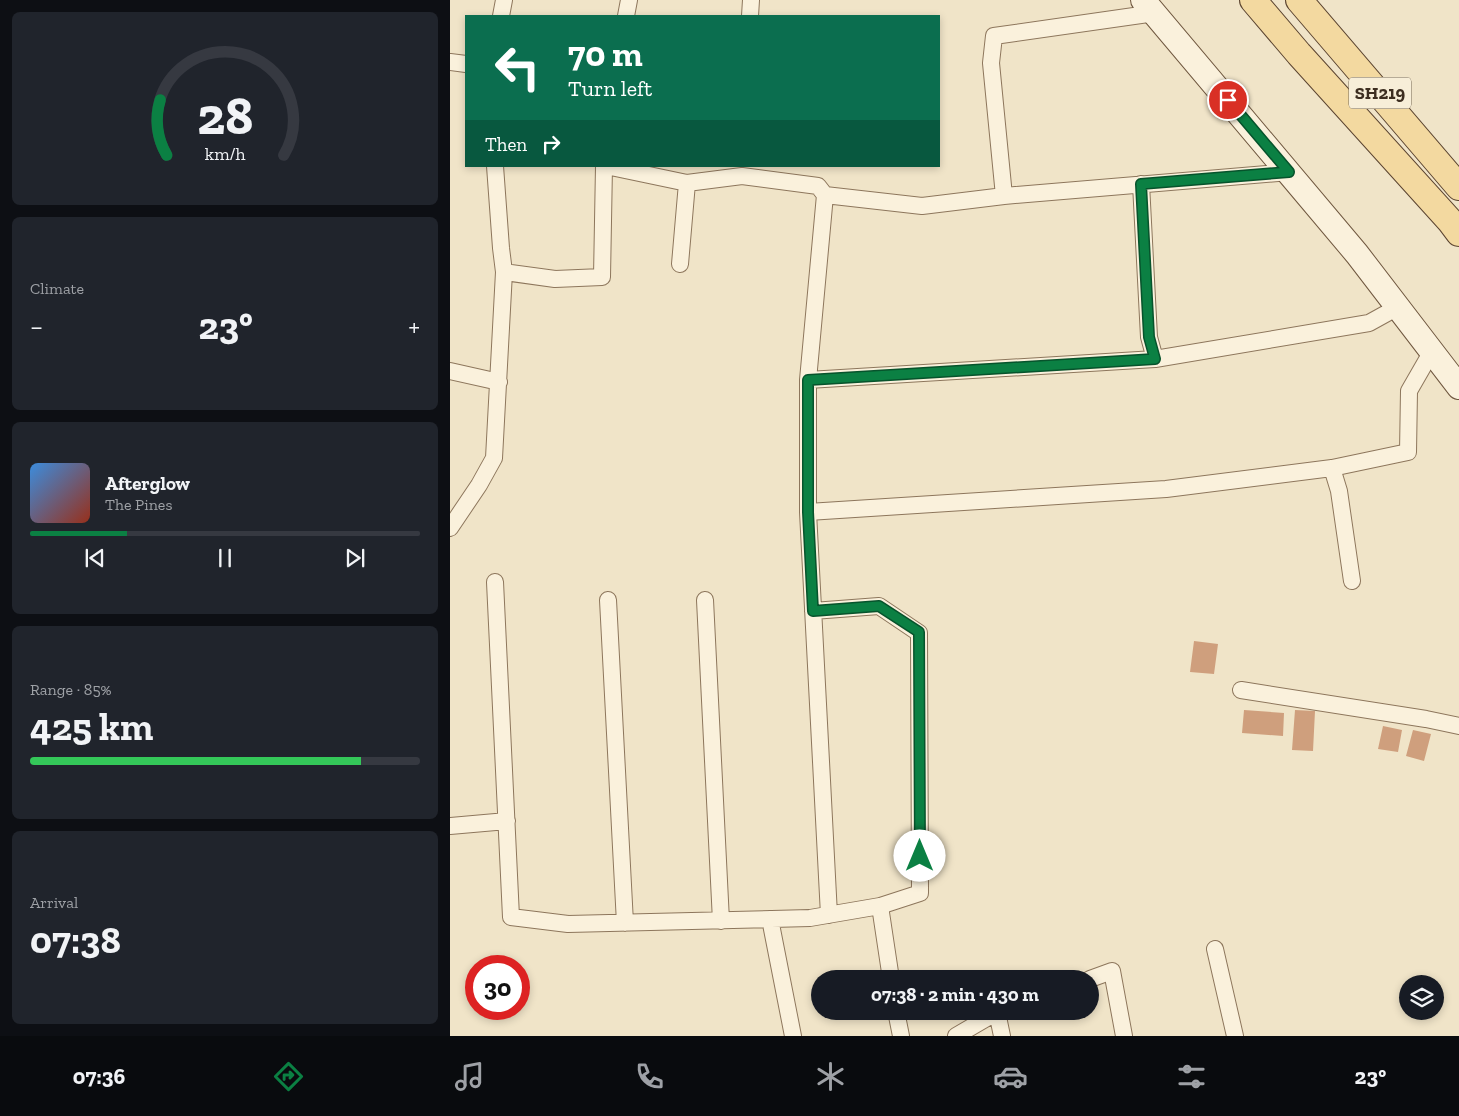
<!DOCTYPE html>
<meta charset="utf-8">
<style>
:root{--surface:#171b24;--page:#20242c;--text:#f1f3f6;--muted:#9ea1a6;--line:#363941;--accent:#0b8043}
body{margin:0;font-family:"Zilla Slab",serif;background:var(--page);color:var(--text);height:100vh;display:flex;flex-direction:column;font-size:19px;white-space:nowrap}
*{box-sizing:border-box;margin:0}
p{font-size:16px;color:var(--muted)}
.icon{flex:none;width:28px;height:28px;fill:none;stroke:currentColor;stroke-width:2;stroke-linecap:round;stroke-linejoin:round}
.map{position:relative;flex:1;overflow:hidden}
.sheet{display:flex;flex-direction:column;gap:12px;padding:12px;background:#0d0f14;width:450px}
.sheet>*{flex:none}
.hud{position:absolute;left:15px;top:15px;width:475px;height:152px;border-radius:0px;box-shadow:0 2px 8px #0003;background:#0b6e4f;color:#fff;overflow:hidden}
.controls{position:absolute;left:949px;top:975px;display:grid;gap:10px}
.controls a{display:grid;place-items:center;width:45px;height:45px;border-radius:50%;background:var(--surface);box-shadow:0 2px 8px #0003;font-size:25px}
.speed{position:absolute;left:15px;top:955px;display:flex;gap:10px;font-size:25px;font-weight:700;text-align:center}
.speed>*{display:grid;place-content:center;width:65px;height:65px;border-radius:50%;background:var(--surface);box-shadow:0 2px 8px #0003;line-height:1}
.speed .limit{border:8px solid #d22;background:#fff;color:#111}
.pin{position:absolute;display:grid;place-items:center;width:42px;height:42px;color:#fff;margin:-21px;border:2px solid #fff;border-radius:50%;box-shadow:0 1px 5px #0007}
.me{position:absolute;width:55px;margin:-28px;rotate:0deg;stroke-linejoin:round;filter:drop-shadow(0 0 4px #0008)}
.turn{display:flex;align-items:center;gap:18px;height:105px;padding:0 20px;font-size:22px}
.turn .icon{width:65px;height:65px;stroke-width:2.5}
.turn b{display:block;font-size:35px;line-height:42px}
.then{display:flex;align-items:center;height:48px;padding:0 20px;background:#0003;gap:10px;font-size:19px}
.big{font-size:38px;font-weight:700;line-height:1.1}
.sheet .tile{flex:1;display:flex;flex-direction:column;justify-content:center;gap:8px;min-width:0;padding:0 18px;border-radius:8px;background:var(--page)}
.sheet .dial{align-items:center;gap:0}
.dial svg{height:130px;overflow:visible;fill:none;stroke:var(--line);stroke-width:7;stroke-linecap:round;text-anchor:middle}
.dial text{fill:var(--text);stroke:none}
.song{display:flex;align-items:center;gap:15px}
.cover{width:60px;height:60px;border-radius:8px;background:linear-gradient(135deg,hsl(210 70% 55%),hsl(10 70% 35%))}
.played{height:5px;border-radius:2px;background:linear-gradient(90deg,var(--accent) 25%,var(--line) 25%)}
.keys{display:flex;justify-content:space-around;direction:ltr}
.heat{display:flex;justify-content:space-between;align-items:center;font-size:28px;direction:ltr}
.charge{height:8px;border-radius:4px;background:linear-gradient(90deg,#34c759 85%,var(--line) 0)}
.trip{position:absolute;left:361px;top:970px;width:288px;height:50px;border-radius:25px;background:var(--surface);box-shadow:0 2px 8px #0003;font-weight:700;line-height:50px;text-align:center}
.menu{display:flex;height:80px;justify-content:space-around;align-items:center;background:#090b0e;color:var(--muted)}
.menu .icon{width:35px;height:35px}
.menu .active{color:var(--accent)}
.menu b{font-size:22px;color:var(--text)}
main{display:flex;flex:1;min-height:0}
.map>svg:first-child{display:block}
.building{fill:#cf9f7d}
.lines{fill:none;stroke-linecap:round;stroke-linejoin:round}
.minor-casing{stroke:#8d765c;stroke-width:18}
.secondary-casing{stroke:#6f573f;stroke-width:26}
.primary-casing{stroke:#5b4430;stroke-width:28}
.minor{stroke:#faf1dc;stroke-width:16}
.secondary{stroke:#faf1dc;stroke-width:24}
.primary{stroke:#f3d9a0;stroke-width:26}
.route-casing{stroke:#07532c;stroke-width:12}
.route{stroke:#0b8043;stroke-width:9}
.labels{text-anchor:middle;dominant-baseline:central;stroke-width:4.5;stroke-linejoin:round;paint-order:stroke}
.shield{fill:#f7eed8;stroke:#756857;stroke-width:1}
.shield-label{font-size:18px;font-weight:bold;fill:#3d2e20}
</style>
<main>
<section class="sheet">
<div class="tile dial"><svg viewBox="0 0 100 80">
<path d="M14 69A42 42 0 1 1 86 69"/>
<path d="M14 69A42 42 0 0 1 10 35" stroke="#0b8043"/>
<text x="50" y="56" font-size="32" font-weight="700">28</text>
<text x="50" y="72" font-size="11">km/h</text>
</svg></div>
<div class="tile"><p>Climate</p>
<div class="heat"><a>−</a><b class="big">23°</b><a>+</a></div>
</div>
<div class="tile">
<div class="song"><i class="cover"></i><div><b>Afterglow</b><p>The Pines</p></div></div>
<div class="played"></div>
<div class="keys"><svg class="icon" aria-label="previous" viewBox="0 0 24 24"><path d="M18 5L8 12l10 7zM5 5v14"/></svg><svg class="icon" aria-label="pause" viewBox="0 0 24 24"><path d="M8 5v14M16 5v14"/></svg><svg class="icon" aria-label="next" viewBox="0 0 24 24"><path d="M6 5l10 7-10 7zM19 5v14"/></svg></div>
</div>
<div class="tile"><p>Range · 85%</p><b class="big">425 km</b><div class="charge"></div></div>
<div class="tile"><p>Arrival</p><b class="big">07:38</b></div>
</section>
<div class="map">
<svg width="1009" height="1036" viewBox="0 0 1009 1036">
<rect width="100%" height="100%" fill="#f0e4c8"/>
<path class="building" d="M744 641 768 644 764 674 740 672Z
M794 710 834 713 833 736 792 733Z
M845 710 865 711 863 751 842 750Z
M933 726 952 730 948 752 928 749Z
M963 730 981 734 974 761 956 756Z"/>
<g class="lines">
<g class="minor-casing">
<path id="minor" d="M51 16 54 0
M176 16 179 0
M300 16 301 0
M0 62 16 64
M45 166 51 248 54 272 105 279 152 277 154 166
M156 166 237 183 292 176 368 186 375 195 358 380V512L379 915
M691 184 699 337 705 359
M375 195 472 206 554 196 839 172
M554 196 541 63 544 36 705 13
M230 264 237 183
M0 371 49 382
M358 380 705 359 919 323 948 307
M882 468 889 491 902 581
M358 512 716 489 882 468 958 452 959 391 982 351
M0 528 29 485 44 458 54 272
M45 582 61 917 118 924 360 918 430 906 441 979
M158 600 175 923
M255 600 271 921
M363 611 429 606 469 633 470 893 430 906
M791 690 976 719 1009 726
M0 826 57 821
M320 919 343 1036
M765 949 785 1036
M640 979 662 971 674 1036
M446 1011 451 1036
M506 1036 547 1012 552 1036"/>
</g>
<g class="secondary-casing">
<path id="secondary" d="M693 0 907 254 1009 387"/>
</g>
<g class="primary-casing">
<path id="primary" d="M803 0 849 54 1000 221 1009 233
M849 0 1009 187"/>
</g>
<use href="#minor" class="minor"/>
<use href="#secondary" class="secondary"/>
<use href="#primary" class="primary"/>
</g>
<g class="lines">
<g class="route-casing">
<path id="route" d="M470 856 469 632 429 606 363 611 358 512V380L705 359 699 337 691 184 839 172 778 100"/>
</g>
<use href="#route" class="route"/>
</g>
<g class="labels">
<rect class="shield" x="899" y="77.5" width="62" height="31" rx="4"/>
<g class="shield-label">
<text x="930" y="93">SH219</text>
</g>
</g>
</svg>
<div class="controls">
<a><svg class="icon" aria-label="layers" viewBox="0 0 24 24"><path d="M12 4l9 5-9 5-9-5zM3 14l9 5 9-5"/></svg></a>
</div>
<div class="speed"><div class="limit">30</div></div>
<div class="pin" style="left:778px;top:100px;background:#d93025"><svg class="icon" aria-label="arrive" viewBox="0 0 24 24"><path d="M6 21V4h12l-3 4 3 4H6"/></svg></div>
<svg class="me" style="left:470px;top:856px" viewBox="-20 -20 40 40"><circle r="19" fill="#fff"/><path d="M0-13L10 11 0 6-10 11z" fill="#0b8043"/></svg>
<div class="trip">07:38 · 2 min · 430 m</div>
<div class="hud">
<div class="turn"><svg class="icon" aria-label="left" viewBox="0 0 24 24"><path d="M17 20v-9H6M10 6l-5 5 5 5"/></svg><div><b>70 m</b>Turn left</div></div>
<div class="then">Then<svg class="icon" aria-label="right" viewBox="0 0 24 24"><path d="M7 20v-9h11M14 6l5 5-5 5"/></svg></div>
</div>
</div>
</main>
<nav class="menu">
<b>07:36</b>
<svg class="icon active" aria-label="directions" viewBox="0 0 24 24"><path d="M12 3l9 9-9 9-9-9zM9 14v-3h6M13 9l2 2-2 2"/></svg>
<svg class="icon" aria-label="music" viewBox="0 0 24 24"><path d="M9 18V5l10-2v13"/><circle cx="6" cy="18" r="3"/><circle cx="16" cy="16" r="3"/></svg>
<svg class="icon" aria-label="phone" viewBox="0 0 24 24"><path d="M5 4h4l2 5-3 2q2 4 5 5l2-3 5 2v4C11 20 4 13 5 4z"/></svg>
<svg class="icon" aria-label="climate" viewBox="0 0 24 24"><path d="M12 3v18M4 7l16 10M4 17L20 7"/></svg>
<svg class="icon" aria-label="car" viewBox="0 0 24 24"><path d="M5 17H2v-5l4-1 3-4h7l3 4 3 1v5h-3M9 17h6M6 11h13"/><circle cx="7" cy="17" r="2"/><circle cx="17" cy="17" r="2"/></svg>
<svg class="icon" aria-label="filters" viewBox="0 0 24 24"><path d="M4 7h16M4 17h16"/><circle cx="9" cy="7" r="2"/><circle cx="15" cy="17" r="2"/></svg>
<b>23°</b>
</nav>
